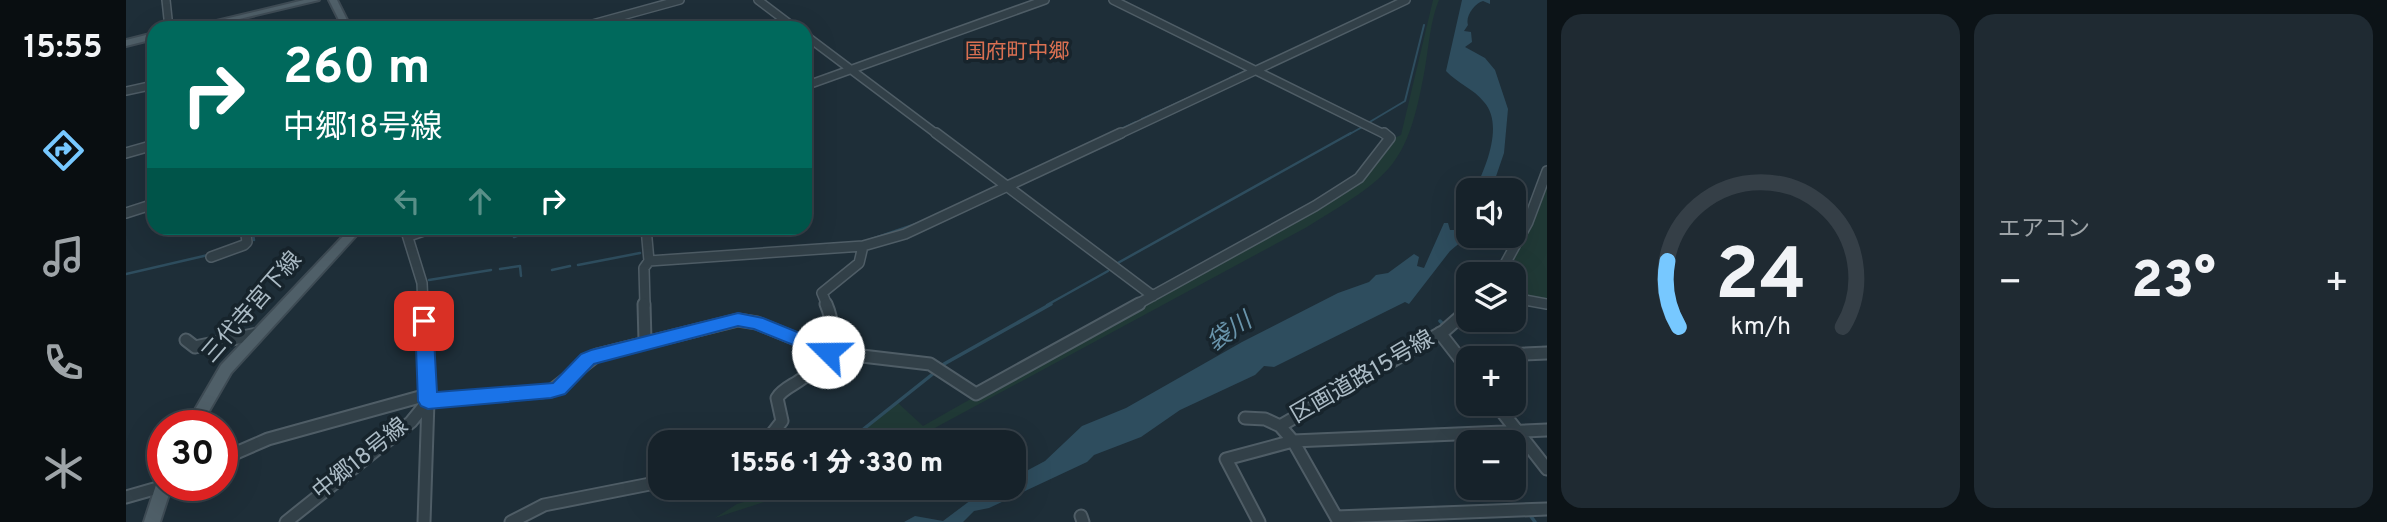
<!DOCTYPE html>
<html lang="ja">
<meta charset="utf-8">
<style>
:root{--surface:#16222a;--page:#1f2a32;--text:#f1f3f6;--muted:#9ea4a8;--line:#353f47;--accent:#77c8ff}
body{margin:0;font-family:Overpass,"Noto Sans JP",sans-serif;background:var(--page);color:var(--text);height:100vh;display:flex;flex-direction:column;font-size:26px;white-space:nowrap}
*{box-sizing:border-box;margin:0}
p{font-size:23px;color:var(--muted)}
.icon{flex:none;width:38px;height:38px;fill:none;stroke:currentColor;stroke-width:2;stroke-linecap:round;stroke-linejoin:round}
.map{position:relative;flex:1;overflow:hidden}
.side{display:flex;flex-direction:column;gap:14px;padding:14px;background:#0c1317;width:840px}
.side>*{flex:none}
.top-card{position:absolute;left:21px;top:21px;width:665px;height:214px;border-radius:21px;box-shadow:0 7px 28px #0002,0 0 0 2px var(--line);background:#00695c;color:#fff;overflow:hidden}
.tools{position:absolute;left:1330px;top:178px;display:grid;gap:14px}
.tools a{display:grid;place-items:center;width:70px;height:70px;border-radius:14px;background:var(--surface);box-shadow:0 7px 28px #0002,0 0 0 2px var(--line);font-size:35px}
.speed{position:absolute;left:21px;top:410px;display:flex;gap:14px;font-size:35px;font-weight:700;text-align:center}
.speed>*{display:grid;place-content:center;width:91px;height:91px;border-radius:50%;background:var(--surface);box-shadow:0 7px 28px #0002,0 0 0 2px var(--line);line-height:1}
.speed .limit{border:10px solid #d22;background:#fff;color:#111}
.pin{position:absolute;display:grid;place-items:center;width:60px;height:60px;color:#fff;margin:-30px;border-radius:14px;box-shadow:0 4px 10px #0006}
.me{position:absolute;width:77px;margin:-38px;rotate:292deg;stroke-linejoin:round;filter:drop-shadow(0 0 5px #0008)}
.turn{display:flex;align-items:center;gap:24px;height:147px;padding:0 21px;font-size:32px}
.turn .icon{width:91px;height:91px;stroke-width:2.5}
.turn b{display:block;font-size:49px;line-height:60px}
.lanes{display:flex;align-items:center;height:66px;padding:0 21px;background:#0003;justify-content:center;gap:35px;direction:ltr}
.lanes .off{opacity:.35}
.big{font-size:52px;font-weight:800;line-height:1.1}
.side .card{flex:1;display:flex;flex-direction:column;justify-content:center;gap:10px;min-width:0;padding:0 24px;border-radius:21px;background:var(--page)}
.side .dial{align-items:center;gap:0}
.dial svg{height:182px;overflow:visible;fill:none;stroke:var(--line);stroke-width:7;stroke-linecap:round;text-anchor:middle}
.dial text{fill:var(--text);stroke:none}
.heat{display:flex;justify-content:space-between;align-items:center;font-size:38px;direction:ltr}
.side .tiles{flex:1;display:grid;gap:14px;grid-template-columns:repeat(2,1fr)}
.trip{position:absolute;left:522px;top:430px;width:378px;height:70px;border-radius:21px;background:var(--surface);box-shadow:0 7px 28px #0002,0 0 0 2px var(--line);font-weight:800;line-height:70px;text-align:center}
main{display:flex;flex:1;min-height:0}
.tabs{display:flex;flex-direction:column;width:126px;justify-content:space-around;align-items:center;background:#090e11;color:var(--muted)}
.tabs .icon{width:49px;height:49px}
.tabs .on{color:var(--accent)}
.tabs b{font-size:32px;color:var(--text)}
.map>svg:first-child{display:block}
.green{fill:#203936}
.water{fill:#2e4d5e}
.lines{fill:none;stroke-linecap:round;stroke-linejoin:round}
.stream-far2{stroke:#2e4d5e;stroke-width:2}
.stream-far1{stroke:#2e4d5e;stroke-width:2.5}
.stream{stroke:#2e4d5e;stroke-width:3.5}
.minor-far2-casing{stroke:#4f5d66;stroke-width:10}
.minor-far1-casing{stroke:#4f5d66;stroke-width:12}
.minor-casing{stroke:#4f5d66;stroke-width:15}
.major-casing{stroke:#3e4b54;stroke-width:4}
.minor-far2{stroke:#324048;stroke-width:7}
.minor-far1{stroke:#324048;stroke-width:9}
.minor{stroke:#324048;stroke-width:11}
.major{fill:#4f5f68;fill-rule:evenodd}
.route{fill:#1a73e8;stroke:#114b97;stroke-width:2}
.labels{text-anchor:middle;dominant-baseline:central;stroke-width:7;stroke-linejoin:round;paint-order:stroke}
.far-quarter-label{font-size:21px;fill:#da7052;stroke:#17242c}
.street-label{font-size:23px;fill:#abbbc5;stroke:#17242c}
.water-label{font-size:24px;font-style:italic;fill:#6994ab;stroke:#17242c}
</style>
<main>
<nav class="tabs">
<b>15:55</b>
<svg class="icon on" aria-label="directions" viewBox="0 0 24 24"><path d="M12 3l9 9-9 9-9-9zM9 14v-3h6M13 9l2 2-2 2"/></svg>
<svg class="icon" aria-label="music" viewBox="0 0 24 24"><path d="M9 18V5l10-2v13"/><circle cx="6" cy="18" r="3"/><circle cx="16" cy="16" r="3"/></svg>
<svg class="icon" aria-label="phone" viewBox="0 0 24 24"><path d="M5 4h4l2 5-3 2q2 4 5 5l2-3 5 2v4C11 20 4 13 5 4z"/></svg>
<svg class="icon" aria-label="climate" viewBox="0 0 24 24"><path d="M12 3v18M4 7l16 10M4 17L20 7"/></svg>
</nav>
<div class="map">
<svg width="1421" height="522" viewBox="0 0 1421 522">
<rect width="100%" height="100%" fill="#1e2e38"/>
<path class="green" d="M1307 0H1313C1304 22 1303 45 1299 68 1281 169 1265 175 1181 227L781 443H722L771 402 797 426 910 362 1078 273 1195 205 1235 178 1266 139 1275 135Z
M1421 184V303L1388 296V275H1377L1391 254Z
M667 488H681L589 518 611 504Z"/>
<path class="water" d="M1336 0H1364V4L1357 1C1349 3 1339 16 1342 25L1338 31 1345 32 1346 42 1339 47 1359 58 1369 70 1382 109 1378 153 1365 191H1348C1360 168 1378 124 1358 102 1348 89 1331 83 1320 71Z
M1342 213V236L1324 251 1283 304 1279 302 1148 367 1138 366 1129 375 1054 410 1015 437 968 455 961 462 863 508 848 511 837 522H778L789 516 817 521 857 491 887 488V478L919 461 956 426 1000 408 1116 342 1212 293 1243 282 1250 275 1262 273 1288 254 1293 257 1291 266 1298 268 1318 223H1322L1324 230H1330Z"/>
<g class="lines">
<path class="stream-far2" d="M644 28 658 24
M1104 78 1123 70
M1016 119 1067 96
M1242 123 1279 101 1298 25
M995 129 1010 122
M1222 135 1238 126"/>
<path class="stream-far1" d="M126 228 128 240
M388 237 413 228
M740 241 790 224
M990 264 1225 133
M452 265 514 253
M374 269 394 266 395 276
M426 270 444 266
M0 274 82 255
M303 280 365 270
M921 305 982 271"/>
<path class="stream" d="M1314 321 1317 324
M818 364 925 304
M720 443 808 373
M1404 515 1409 522"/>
<g class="minor-far2-casing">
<path id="minor-far2" d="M40 0 43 28
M632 0 669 28
M987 0 1260 135
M452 28 554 0
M679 35 812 135
M679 86 919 0
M0 91 28 85
M992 135 1280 0"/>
</g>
<g class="minor-far1-casing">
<path id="minor-far1" d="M810 133 1027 296
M0 153 28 145
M0 213 28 204
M279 228 296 283 297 305
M283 236 306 228
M85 257 118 245 121 242 119 228
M523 261 737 246 779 234 995 133
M1373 275 1402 222 1421 171
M1388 298 1421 304
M519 305 518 268 523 261 520 228
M701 305 696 293 733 263 737 246
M1010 305 1189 206 1233 178 1264 138 1258 133"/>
</g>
<g class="minor-casing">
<path id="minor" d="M518 304 519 341
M1314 333 1342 369
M60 340 69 347 131 334
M1333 357 1421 353
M1370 404 1421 469
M1119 418 1139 419 1154 426
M639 443 656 421 651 398C657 388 669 385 678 377 702 356 713 334 700 304
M96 459 142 439 301 395
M0 497 42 485
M955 516 957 522
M1210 517 1421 509
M160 522 285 422 302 401 297 304
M298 522 302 401 425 391 471 355 612 320 631 323 702 352 804 364 850 394 1013 304
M385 522 418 505 534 482
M1133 522 1100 459 1167 441 1421 430
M1213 522 1167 441 1154 426 1318 331 1342 310"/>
</g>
<g class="major-casing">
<path id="major" d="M178 0H193L76 28H61Z
M203 0H211L225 28H217Z
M28 33V39L0 46V40Z
M225 228H237L105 373 75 425H60L95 365Z
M37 478V485H46L34 522H18L30 485 32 480Z"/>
</g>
<use href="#minor-far2" class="minor-far2"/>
<use href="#minor-far1" class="minor-far1"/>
<use href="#minor" class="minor"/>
<use href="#major" class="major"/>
</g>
<path class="route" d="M612 313 637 318 708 347 711 352 702 359 628 329 612 326 468 364 439 394 425 398 302 409 295 406 292 401 289 321 298 315 307 321 311 392 427 383 455 354 465 350Z"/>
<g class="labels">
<g class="far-quarter-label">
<text x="891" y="52">国府町中郷</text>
</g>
<g class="street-label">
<text transform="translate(127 308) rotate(-49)">三代寺宮下線</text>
<text transform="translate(1237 378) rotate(-30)">区画道路15号線</text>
<text transform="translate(235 460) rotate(-39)">中郷18号線</text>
</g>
<g class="water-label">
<text transform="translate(1104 333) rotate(-34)">袋川</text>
</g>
</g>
</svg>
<div class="tools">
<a><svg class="icon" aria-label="sound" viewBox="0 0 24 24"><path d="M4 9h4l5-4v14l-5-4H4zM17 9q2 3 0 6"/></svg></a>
<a><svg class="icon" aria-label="layers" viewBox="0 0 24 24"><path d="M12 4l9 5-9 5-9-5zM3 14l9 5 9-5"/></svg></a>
<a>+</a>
<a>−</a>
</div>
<div class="speed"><div class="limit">30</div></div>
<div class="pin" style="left:298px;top:321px;background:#d93025"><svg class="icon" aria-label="arrive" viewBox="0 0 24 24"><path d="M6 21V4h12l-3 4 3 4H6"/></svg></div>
<svg class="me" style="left:702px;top:352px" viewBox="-20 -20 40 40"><circle r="19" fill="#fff"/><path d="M0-13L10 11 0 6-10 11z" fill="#1a73e8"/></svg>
<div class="trip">15:56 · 1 分 · 330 m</div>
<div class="top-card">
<div class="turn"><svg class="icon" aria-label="right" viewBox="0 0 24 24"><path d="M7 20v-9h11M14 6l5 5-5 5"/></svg><div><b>260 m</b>中郷18号線</div></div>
<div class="lanes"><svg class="icon off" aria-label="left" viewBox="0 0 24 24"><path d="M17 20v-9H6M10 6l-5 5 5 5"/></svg><svg class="icon off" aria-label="ahead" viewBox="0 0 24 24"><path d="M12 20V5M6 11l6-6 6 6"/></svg><svg class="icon" aria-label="right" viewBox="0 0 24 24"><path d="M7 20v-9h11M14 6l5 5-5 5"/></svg></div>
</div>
</div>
<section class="side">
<div class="tiles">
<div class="card dial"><svg viewBox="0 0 100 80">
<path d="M14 69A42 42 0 1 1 86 69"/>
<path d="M14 69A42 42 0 0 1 9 40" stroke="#77c8ff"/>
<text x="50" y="56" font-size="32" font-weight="700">24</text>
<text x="50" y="72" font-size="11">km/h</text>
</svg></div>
<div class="card"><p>エアコン</p>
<div class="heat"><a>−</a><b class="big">23°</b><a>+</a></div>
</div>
</div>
</section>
</main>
